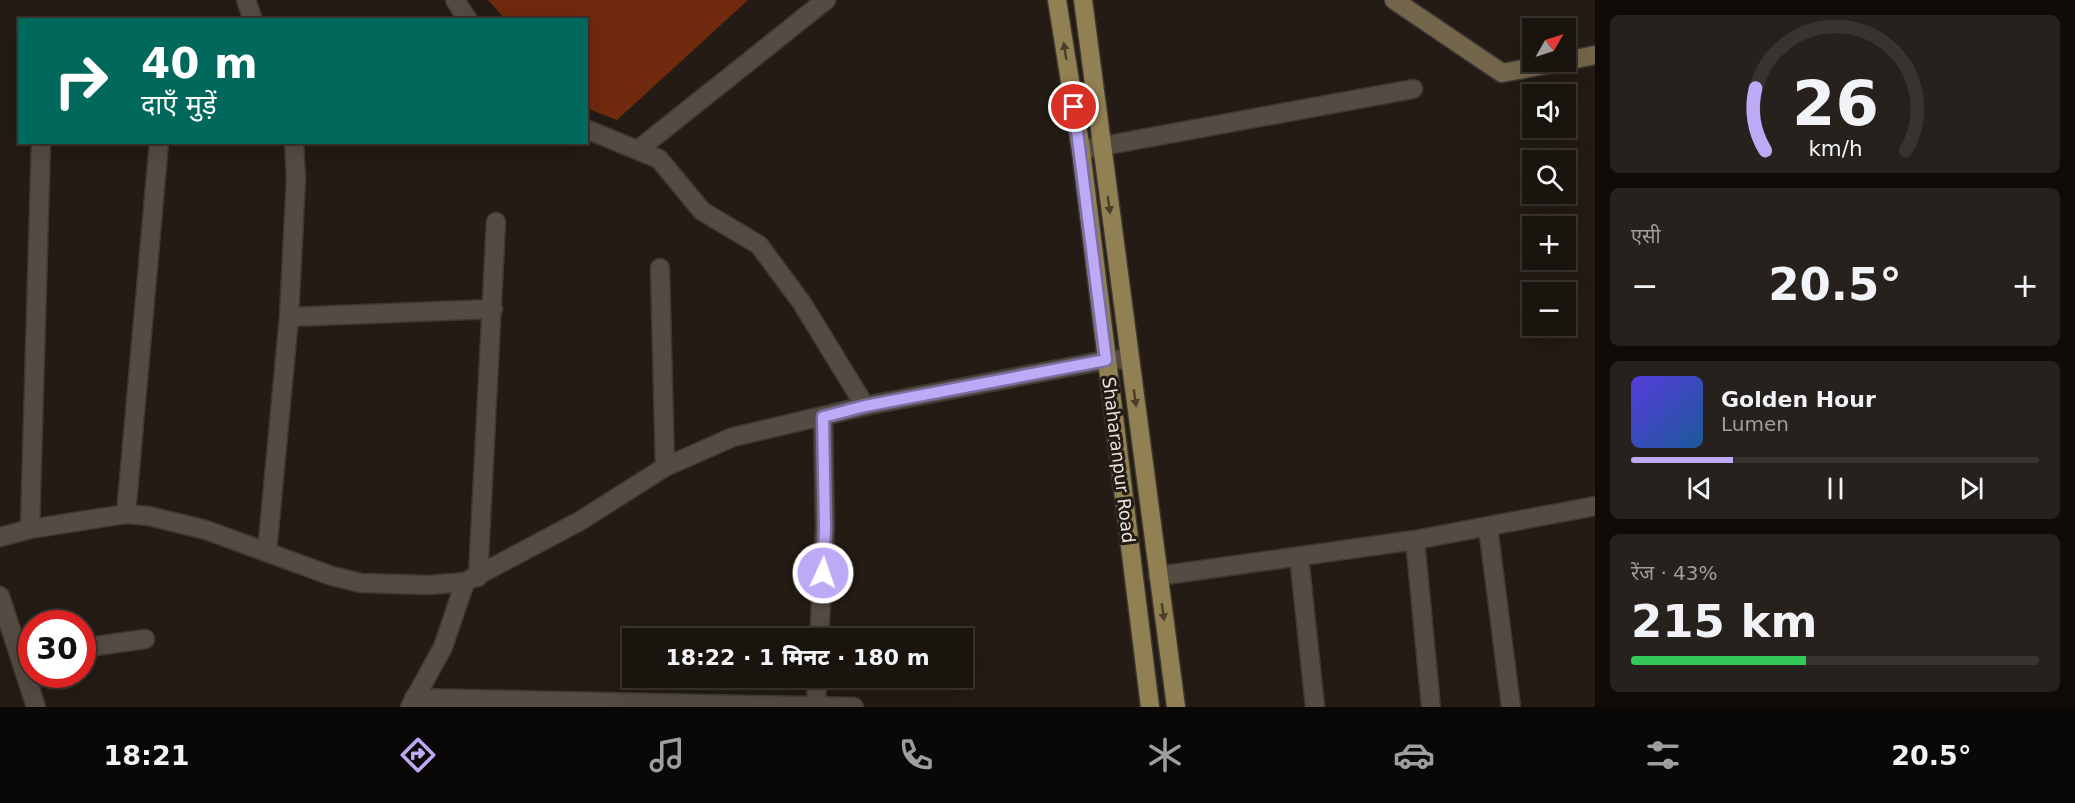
<!DOCTYPE html>
<html lang="hi">
<meta charset="utf-8">
<style>
:root{--surface:#1a140f;--page:#27211d;--text:#f1f3f6;--muted:#9f9e9e;--line:#38332f;--accent:#bcaaf6}
body{margin:0;font-family:"DejaVu Sans","Noto Sans Devanagari",sans-serif;background:var(--page);color:var(--text);height:100vh;display:flex;flex-direction:column;font-size:22px;white-space:nowrap}
*{box-sizing:border-box;margin:0}
p{font-size:20px;color:var(--muted)}
.icon{flex:none;width:33px;height:33px;fill:none;stroke:currentColor;stroke-width:2;stroke-linecap:round;stroke-linejoin:round}
.map{position:relative;flex:1;overflow:hidden}
.side{display:flex;flex-direction:column;gap:15px;padding:15px;background:#0e0b08;width:480px}
.side>*{flex:none}
.hud{position:absolute;left:18px;top:18px;width:570px;height:126px;border-radius:0px;box-shadow:0 6px 24px #0002,0 0 0 2px var(--line);background:#00695c;color:#fff;overflow:hidden}
.needle{width:39px;rotate:51deg}
.fabs{position:absolute;left:1522px;top:18px;display:grid;gap:12px}
.fabs a{display:grid;place-items:center;width:54px;height:54px;border-radius:0px;background:var(--surface);box-shadow:0 6px 24px #0002,0 0 0 2px var(--line);font-size:30px}
.speed{position:absolute;left:18px;top:610px;display:flex;gap:12px;font-size:30px;font-weight:700;text-align:center}
.speed>*{display:grid;place-content:center;width:78px;height:78px;border-radius:50%;background:var(--surface);box-shadow:0 6px 24px #0002,0 0 0 2px var(--line);line-height:1}
.speed .limit{border:9px solid #d22;background:#fff;color:#111}
.pin{position:absolute;display:grid;place-items:center;width:51px;height:51px;color:#fff;margin:-26px;border:3px solid #fff;border-radius:50%;box-shadow:0 2px 6px #0007}
.me{position:absolute;width:66px;margin:-33px;rotate:3deg;stroke-linejoin:round;filter:drop-shadow(0 0 4px #0008)}
.turn{display:flex;align-items:center;gap:21px;height:126px;padding:0 24px;font-size:27px}
.turn .icon{width:78px;height:78px;stroke-width:2.5}
.turn b{display:block;font-size:42px;line-height:51px}
.big{font-size:45px;font-weight:800;line-height:1.1}
.side .card{flex:1;display:flex;flex-direction:column;justify-content:center;gap:9px;min-width:0;padding:0 21px;border-radius:9px;background:var(--page)}
.side .dial{align-items:center;gap:0}
.dial svg{height:156px;overflow:visible;fill:none;stroke:var(--line);stroke-width:7;stroke-linecap:round;text-anchor:middle}
.dial text{fill:var(--text);stroke:none}
.song{display:flex;align-items:center;gap:18px}
.cover{width:72px;height:72px;border-radius:9px;background:linear-gradient(135deg,hsl(250 70% 55%),hsl(210 70% 35%))}
.played{height:6px;border-radius:3px;background:linear-gradient(90deg,var(--accent) 25%,var(--line) 25%)}
.keys{display:flex;justify-content:space-around;direction:ltr}
.heat{display:flex;justify-content:space-between;align-items:center;font-size:33px;direction:ltr}
.charge{height:9px;border-radius:4px;background:linear-gradient(90deg,#34c759 43%,var(--line) 0)}
.trip{position:absolute;left:622px;top:628px;width:351px;height:60px;border-radius:0px;background:var(--surface);box-shadow:0 6px 24px #0002,0 0 0 2px var(--line);font-weight:800;line-height:60px;text-align:center}
.menu{display:flex;height:96px;justify-content:space-around;align-items:center;background:#0a0806;color:var(--muted)}
.menu .icon{width:42px;height:42px}
.menu .selected{color:var(--accent)}
.menu b{font-size:27px;color:var(--text)}
main{display:flex;flex:1;min-height:0}
.map>svg:first-child{display:block}
.building{fill:#702a0e}
.lines{fill:none;stroke-linecap:round;stroke-linejoin:round}
.street-casing{stroke:#3d3732;stroke-width:21}
.secondary-casing{stroke:#3d3732;stroke-width:21}
.primary-casing{stroke:#3d3732;stroke-width:21}
.street{stroke:#544b43;stroke-width:18}
.secondary{stroke:#73664a;stroke-width:18}
.primary{stroke:#918051;stroke-width:18}
.oneway{fill:#4a3e29}
.route-casing{stroke:#7a6ea0;stroke-width:15}
.route{stroke:#bcaaf6;stroke-width:10}
.labels{text-anchor:middle;dominant-baseline:central;stroke-width:6;stroke-linejoin:round;paint-order:stroke}
.street-label{font-size:18px;fill:#e9e3de;stroke:#231b14}
</style>
<main>
<div class="map">
<svg width="1595" height="707" viewBox="0 0 1595 707">
<rect width="100%" height="100%" fill="#231b14"/>
<path class="building" d="M488 0H748L617 120 586 108V20H506Z"/>
<g class="lines">
<g class="street-casing">
<path id="street" d="M246 0 253 20
M455 0 468 20
M586 129 659 159 702 211 759 245 802 303 865 406
M639 149 826 0
M1081 150 1413 89
M660 268 665 467
M289 317 493 309
M126 514 159 142
M1488 527 1511 707
M30 529 41 142
M0 537 30 529 126 514 149 516 206 530 332 576 361 583 429 585 465 582 580 521 665 467 733 437 865 406 1106 360 1130 359
M1415 540 1431 707
M267 552 289 317 296 178 294 142
M1299 556 1315 707
M1158 576 1415 540 1595 506
M478 577 496 222
M0 596 36 707
M819 639 825 528 823 417
M82 648 145 639
M414 698 854 707
M816 706 817 678
M410 707 443 647 465 582"/>
</g>
<g class="secondary-casing">
<path id="secondary" d="M1394 0 1502 73 1561 62
M1566 61 1595 55"/>
</g>
<g class="primary-casing">
<path id="primary" d="M1057 0 1081 150 1150 707
M1083 0 1176 707"/>
</g>
<use href="#street" class="street"/>
<use href="#secondary" class="secondary"/>
<use href="#primary" class="primary"/>
</g>
<defs><path id="oneway-solid" d="M-6-.8H1V-3.2L6.5 0L1 3.2V.8H-6Z" transform="scale(1.5)"/></defs>
<g class="oneway">
<use href="#oneway-solid" transform="translate(1065 51) rotate(-99)"/>
<use href="#oneway-solid" transform="translate(1109 205) rotate(82)"/>
<use href="#oneway-solid" transform="translate(1135 398) rotate(82)"/>
<use href="#oneway-solid" transform="translate(1163 612) rotate(82)"/>
</g>
<g class="lines">
<g class="route-casing">
<path id="route" d="M823 573 825 528 823 417 865 406 1106 360 1074 107"/>
</g>
<use href="#route" class="route"/>
</g>
<g class="labels">
<g class="street-label">
<text transform="translate(1119 460) rotate(83)">Shaharanpur Road</text>
</g>
</g>
</svg>
<div class="fabs">
<a><svg class="needle" viewBox="-14 -14 28 28"><path d="M0-13l5 13h-10z" fill="#e53935"/><path d="M0 13l5-13h-10z" fill="#9f9e9e"/></svg></a>
<a><svg class="icon" aria-label="sound" viewBox="0 0 24 24"><path d="M4 9h4l5-4v14l-5-4H4zM17 9q2 3 0 6"/></svg></a>
<a><svg class="icon" aria-label="search" viewBox="0 0 24 24"><circle cx="10" cy="10" r="6"/><path d="M15 15l6 6"/></svg></a>
<a>+</a>
<a>−</a>
</div>
<div class="speed"><div class="limit">30</div></div>
<div class="pin" style="left:1074px;top:107px;background:#d93025"><svg class="icon" aria-label="arrive" viewBox="0 0 24 24"><path d="M6 21V4h12l-3 4 3 4H6"/></svg></div>
<svg class="me" style="left:823px;top:573px" viewBox="-20 -20 40 40"><circle r="17" fill="#bcaaf6" stroke="#fff" stroke-width="3"/><path d="M0-11L8 9 0 5-8 9z" fill="#fff"/></svg>
<div class="trip">18:22 · 1 मिनट · 180 m</div>
<div class="hud">
<div class="turn"><svg class="icon" aria-label="right" viewBox="0 0 24 24"><path d="M7 20v-9h11M14 6l5 5-5 5"/></svg><div><b>40 m</b>दाएँ मुड़ें</div></div>
</div>
</div>
<section class="side">
<div class="card dial"><svg viewBox="0 0 100 80">
<path d="M14 69A42 42 0 1 1 86 69"/>
<path d="M14 69A42 42 0 0 1 9 37" stroke="#bcaaf6"/>
<text x="50" y="56" font-size="32" font-weight="700">26</text>
<text x="50" y="72" font-size="11">km/h</text>
</svg></div>
<div class="card"><p>एसी</p>
<div class="heat"><a>−</a><b class="big">20.5°</b><a>+</a></div>
</div>
<div class="card">
<div class="song"><i class="cover"></i><div><b>Golden Hour</b><p>Lumen</p></div></div>
<div class="played"></div>
<div class="keys"><svg class="icon" aria-label="previous" viewBox="0 0 24 24"><path d="M18 5L8 12l10 7zM5 5v14"/></svg><svg class="icon" aria-label="pause" viewBox="0 0 24 24"><path d="M8 5v14M16 5v14"/></svg><svg class="icon" aria-label="next" viewBox="0 0 24 24"><path d="M6 5l10 7-10 7zM19 5v14"/></svg></div>
</div>
<div class="card"><p>रेंज · 43%</p><b class="big">215 km</b><div class="charge"></div></div>
</section>
</main>
<nav class="menu">
<b>18:21</b>
<svg class="icon selected" aria-label="directions" viewBox="0 0 24 24"><path d="M12 3l9 9-9 9-9-9zM9 14v-3h6M13 9l2 2-2 2"/></svg>
<svg class="icon" aria-label="music" viewBox="0 0 24 24"><path d="M9 18V5l10-2v13"/><circle cx="6" cy="18" r="3"/><circle cx="16" cy="16" r="3"/></svg>
<svg class="icon" aria-label="phone" viewBox="0 0 24 24"><path d="M5 4h4l2 5-3 2q2 4 5 5l2-3 5 2v4C11 20 4 13 5 4z"/></svg>
<svg class="icon" aria-label="climate" viewBox="0 0 24 24"><path d="M12 3v18M4 7l16 10M4 17L20 7"/></svg>
<svg class="icon" aria-label="car" viewBox="0 0 24 24"><path d="M5 17H2v-5l4-1 3-4h7l3 4 3 1v5h-3M9 17h6M6 11h13"/><circle cx="7" cy="17" r="2"/><circle cx="17" cy="17" r="2"/></svg>
<svg class="icon" aria-label="filters" viewBox="0 0 24 24"><path d="M4 7h16M4 17h16"/><circle cx="9" cy="7" r="2"/><circle cx="15" cy="17" r="2"/></svg>
<b>20.5°</b>
</nav>
